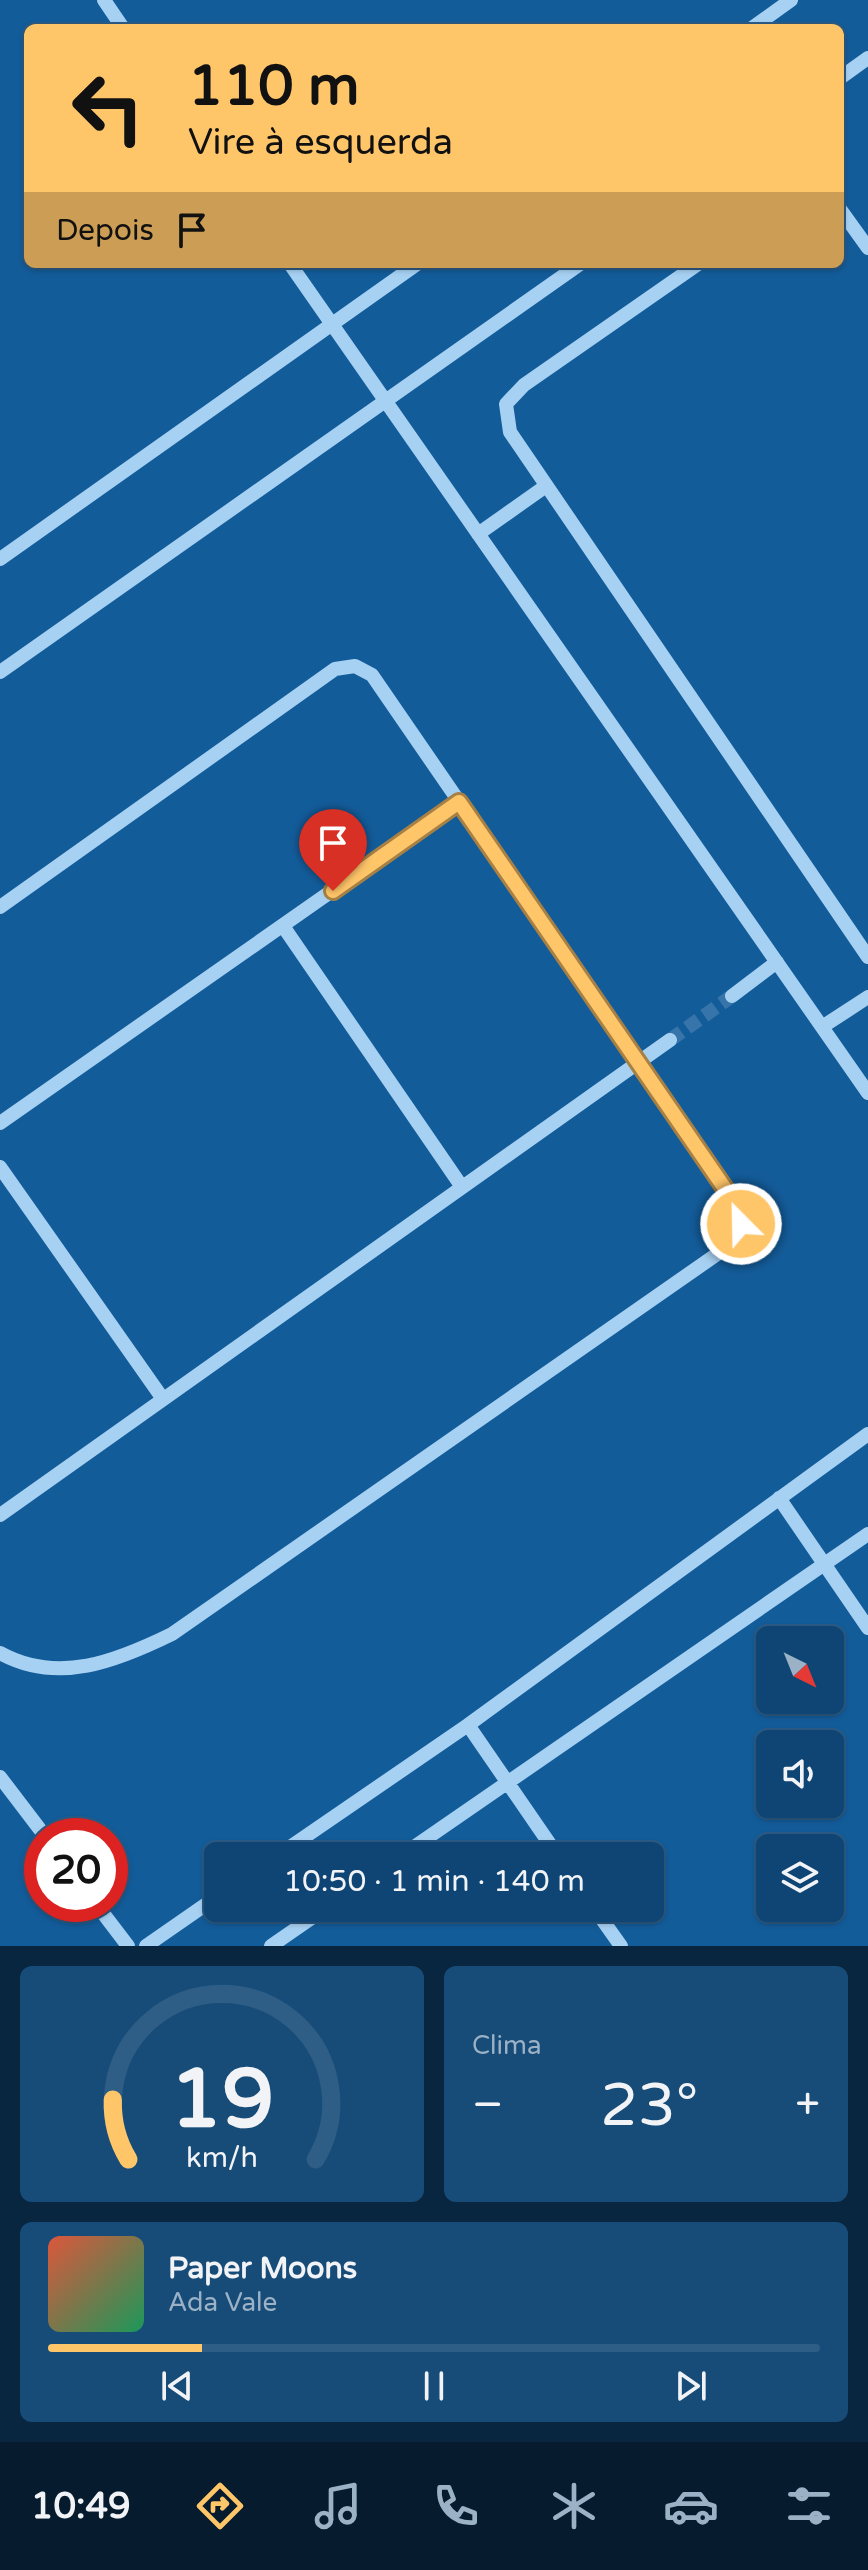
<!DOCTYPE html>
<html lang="pt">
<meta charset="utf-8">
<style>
:root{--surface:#0e4574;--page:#174c79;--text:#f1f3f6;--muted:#9bb1c5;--line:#2e5d86;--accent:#ffc569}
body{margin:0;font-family:"Varela Round",sans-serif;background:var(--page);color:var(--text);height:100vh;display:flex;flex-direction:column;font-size:30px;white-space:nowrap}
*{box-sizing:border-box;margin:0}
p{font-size:26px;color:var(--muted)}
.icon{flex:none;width:44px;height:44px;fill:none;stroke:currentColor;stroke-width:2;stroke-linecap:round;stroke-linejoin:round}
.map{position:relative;height:1946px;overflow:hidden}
.sheet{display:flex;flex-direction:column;gap:20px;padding:20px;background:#082640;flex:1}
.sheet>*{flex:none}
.hud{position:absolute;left:24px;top:24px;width:820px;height:244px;border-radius:12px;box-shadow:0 2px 6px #0004,0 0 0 2px var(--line);background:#ffc569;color:#111;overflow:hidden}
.needle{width:52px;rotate:137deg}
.controls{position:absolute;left:756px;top:1626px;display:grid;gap:16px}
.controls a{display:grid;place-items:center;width:88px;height:88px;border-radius:12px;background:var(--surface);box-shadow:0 2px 6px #0004,0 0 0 2px var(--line);font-size:40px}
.speed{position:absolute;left:24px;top:1818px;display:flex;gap:16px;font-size:40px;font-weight:700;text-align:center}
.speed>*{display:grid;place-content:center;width:104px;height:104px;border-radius:50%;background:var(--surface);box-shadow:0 2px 6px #0004,0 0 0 2px var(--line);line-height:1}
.speed .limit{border:12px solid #d22;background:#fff;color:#111}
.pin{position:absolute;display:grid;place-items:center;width:68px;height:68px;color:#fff;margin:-82px -34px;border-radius:50% 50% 50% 0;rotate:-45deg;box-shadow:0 0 8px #0007}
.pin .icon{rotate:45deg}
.me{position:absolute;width:88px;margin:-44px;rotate:337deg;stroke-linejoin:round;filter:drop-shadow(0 0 6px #0008)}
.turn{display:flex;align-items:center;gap:28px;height:168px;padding:0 32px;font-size:36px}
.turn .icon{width:104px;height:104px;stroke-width:2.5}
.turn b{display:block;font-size:56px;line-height:68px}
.then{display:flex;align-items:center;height:76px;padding:0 32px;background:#0003;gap:16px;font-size:30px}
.big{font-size:60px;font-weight:600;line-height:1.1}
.sheet .tile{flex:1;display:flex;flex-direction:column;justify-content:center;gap:12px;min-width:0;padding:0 28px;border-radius:12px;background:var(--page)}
.sheet .dial{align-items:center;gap:0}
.dial svg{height:208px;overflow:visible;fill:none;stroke:var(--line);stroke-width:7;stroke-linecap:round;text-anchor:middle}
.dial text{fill:var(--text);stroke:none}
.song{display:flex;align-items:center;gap:24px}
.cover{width:96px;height:96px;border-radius:12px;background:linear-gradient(135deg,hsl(10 70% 55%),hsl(150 70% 35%))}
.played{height:8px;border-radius:4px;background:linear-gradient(90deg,var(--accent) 20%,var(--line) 20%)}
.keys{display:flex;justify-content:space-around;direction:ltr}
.heat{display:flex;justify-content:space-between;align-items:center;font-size:44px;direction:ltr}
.sheet .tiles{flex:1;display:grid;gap:20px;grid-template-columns:1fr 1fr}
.tile:last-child{grid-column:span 2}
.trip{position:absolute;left:204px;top:1842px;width:460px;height:80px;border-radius:12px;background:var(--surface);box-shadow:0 2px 6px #0004,0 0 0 2px var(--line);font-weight:600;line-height:80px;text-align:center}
.tabs{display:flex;height:128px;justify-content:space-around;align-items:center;background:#061c2e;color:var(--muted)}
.tabs .icon{width:56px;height:56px}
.tabs .selected{color:var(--accent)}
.tabs b{font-size:36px;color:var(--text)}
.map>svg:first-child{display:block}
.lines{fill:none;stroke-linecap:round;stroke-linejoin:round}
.minor-tunnel{stroke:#3674a9;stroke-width:14;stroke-dasharray:14 7;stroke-linecap:butt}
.minor{stroke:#a7d1f3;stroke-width:14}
.route-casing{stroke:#a68044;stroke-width:20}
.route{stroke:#ffc569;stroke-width:14}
</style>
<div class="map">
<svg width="868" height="1946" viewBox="0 0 868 1946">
<rect width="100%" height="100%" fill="#135c9a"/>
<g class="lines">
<path class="minor-tunnel" d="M670 1040 732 996"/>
<path class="minor" d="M104 0 123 28
M752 28 791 0
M840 78 868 58
M840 209 868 248
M290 264 868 1093
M698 264 524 385 506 404 510 432 868 957
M478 534 546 486
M0 559 417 264
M0 672 580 264
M0 907 335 669 355 666 372 675 737 1206 741 1224 733 1243 172 1634C117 1661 58 1685 0 1653
M283 926 462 1187
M732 996 777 962
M822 1027 868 997
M0 1123 459 802
M0 1167 163 1399
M779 1498 868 1628
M0 1515 670 1040
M468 1725 558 1856
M0 1777 45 1836
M277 1856 468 1725 868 1434
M401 1856 868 1534
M96 1904 128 1946
M594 1908 621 1946
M146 1946 218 1896
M271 1946 326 1908"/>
</g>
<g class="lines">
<g class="route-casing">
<path id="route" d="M333 891 459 802 737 1206 741 1224"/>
</g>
<use href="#route" class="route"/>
</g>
</svg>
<div class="controls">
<a><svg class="needle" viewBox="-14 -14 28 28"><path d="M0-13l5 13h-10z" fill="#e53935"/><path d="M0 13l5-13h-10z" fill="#9bb1c5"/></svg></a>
<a><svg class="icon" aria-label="sound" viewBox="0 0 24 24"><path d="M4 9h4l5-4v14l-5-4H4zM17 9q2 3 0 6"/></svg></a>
<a><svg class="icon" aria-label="layers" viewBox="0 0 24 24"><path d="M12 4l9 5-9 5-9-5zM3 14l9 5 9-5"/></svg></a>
</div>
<div class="speed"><div class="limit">20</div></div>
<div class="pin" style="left:333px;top:891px;background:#d93025"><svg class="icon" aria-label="arrive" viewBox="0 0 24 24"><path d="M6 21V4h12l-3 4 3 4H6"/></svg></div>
<svg class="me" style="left:741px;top:1224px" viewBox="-20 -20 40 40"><circle r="17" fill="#ffc569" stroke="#fff" stroke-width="3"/><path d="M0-11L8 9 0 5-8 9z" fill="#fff"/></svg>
<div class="trip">10:50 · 1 min · 140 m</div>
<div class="hud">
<div class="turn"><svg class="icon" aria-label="left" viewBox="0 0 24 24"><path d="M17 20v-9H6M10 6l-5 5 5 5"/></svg><div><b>110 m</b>Vire à esquerda</div></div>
<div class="then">Depois<svg class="icon" aria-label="arrive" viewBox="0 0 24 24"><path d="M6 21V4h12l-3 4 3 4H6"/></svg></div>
</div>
</div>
<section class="sheet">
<div class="tiles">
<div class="tile dial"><svg viewBox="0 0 100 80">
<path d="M14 69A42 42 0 1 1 86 69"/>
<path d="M14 69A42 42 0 0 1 8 46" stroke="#ffc569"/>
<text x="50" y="56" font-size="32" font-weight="700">19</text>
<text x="50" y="72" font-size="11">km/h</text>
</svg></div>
<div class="tile"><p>Clima</p>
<div class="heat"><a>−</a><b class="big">23°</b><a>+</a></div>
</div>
<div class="tile">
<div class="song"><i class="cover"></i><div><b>Paper Moons</b><p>Ada Vale</p></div></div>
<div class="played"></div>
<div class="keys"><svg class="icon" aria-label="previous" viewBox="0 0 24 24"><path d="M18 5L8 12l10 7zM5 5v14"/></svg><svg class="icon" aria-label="pause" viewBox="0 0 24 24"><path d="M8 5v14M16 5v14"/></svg><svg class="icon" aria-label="next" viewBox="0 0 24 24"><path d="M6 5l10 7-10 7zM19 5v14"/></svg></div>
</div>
</div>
</section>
<nav class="tabs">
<b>10:49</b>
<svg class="icon selected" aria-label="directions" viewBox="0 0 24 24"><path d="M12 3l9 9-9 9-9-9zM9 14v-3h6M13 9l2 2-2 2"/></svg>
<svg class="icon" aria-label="music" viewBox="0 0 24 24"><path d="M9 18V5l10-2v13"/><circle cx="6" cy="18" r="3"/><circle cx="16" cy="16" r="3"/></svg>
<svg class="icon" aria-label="phone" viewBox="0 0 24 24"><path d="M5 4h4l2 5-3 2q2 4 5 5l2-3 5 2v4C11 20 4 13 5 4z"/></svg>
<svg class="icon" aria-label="climate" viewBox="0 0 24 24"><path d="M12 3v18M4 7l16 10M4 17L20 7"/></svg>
<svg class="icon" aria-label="car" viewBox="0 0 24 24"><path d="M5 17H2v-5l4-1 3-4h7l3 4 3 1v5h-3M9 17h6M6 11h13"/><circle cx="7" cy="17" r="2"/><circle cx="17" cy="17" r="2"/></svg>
<svg class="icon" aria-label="filters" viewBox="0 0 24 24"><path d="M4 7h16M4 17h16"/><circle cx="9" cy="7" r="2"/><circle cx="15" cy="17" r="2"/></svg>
</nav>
